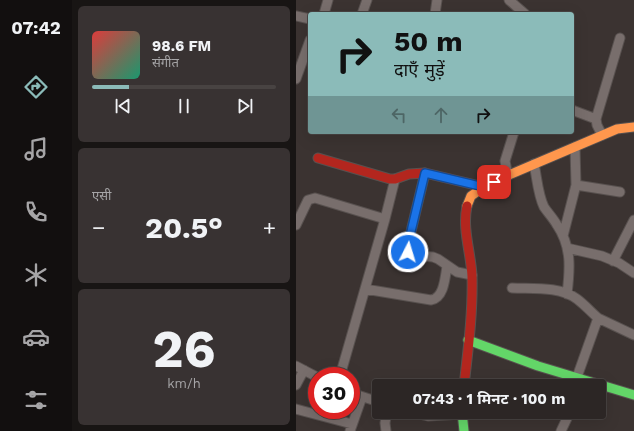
<!DOCTYPE html>
<html lang="hi">
<meta charset="utf-8">
<style>
:root{--surface:#2c2625;--page:#383232;--text:#f1f3f6;--muted:#a6a5a7;--line:#484342;--accent:#8bbbb9}
body{margin:0;font-family:"Work Sans","Noto Sans Devanagari",sans-serif;background:var(--page);color:var(--text);height:100vh;display:flex;flex-direction:column;font-size:15px;white-space:nowrap}
*{box-sizing:border-box;margin:0}
p{font-size:13px;color:var(--muted)}
.icon{flex:none;width:22px;height:22px;fill:none;stroke:currentColor;stroke-width:2;stroke-linecap:round;stroke-linejoin:round}
.map{position:relative;flex:1;overflow:hidden}
.sheet{display:flex;flex-direction:column;gap:6px;padding:6px;background:#181514;width:224px}
.sheet>*{flex:none}
.banner{position:absolute;left:12px;top:12px;width:266px;height:122px;border-radius:4px;box-shadow:0 4px 16px #0002,0 0 0 1px var(--line);background:#8bbbb9;color:#111;overflow:hidden}
.speed{position:absolute;left:12px;top:367px;display:flex;gap:8px;font-size:20px;font-weight:700;text-align:center}
.speed>*{display:grid;place-content:center;width:52px;height:52px;border-radius:50%;background:var(--surface);box-shadow:0 4px 16px #0002,0 0 0 1px var(--line);line-height:1}
.speed .limit{border:6px solid #d22;background:#fff;color:#111}
.pin{position:absolute;display:grid;place-items:center;width:34px;height:34px;color:#fff;margin:-17px;border-radius:8px;box-shadow:0 2px 6px #0006}
.me{position:absolute;width:44px;margin:-22px;rotate:5deg;stroke-linejoin:round;filter:drop-shadow(0 0 3px #0008)}
.turn{display:flex;align-items:center;gap:14px;height:84px;padding:0 20px;font-size:18px}
.turn .icon{width:52px;height:52px;stroke-width:2.5}
.turn b{display:block;font-size:28px;line-height:34px}
.lanes{display:flex;align-items:center;height:38px;padding:0 20px;background:#0003;justify-content:center;gap:20px;direction:ltr}
.lanes .off{opacity:.35}
.big{font-size:30px;font-weight:700;line-height:1.1}
.sheet .tile{flex:1;display:flex;flex-direction:column;justify-content:center;gap:6px;min-width:0;padding:0 14px;border-radius:6px;background:var(--page)}
.sheet .dial{align-items:center;gap:0}
.dial b{font-size:52px;line-height:1}
.song{display:flex;align-items:center;gap:12px}
.cover{width:48px;height:48px;border-radius:6px;background:linear-gradient(135deg,hsl(0 70% 55%),hsl(160 70% 35%))}
.played{height:4px;border-radius:2px;background:linear-gradient(90deg,var(--accent) 20%,var(--line) 20%)}
.keys{display:flex;justify-content:space-around;direction:ltr}
.heat{display:flex;justify-content:space-between;align-items:center;font-size:22px;direction:ltr}
.trip{position:absolute;left:76px;top:379px;width:234px;height:40px;border-radius:4px;background:var(--surface);box-shadow:0 4px 16px #0002,0 0 0 1px var(--line);font-weight:700;line-height:40px;text-align:center}
main{display:flex;flex:1;min-height:0}
.dock{display:flex;flex-direction:column;width:72px;justify-content:space-around;align-items:center;background:#120f0f;color:var(--muted)}
.dock .icon{width:28px;height:28px}
.dock .current{color:var(--accent)}
.dock b{font-size:18px;color:var(--text)}
.map>svg:first-child{display:block}
.lines{fill:none;stroke-linecap:round;stroke-linejoin:round}
.street-casing{stroke:#58514f;stroke-width:11}
.fast-casing{stroke:#58514f;stroke-width:11}
.slow-casing{stroke:#58514f;stroke-width:11}
.jam-casing{stroke:#58514f;stroke-width:11}
.street{stroke:#786e6c;stroke-width:9}
.fast{stroke:#63d668;stroke-width:9}
.slow{stroke:#ff974d;stroke-width:9}
.jam{stroke:#b3261e;stroke-width:9}
.route-casing{stroke:#114b97;stroke-width:10}
.route{stroke:#1a73e8;stroke-width:7}
</style>
<main>
<nav class="dock">
<b>07:42</b>
<svg class="icon current" aria-label="directions" viewBox="0 0 24 24"><path d="M12 3l9 9-9 9-9-9zM9 14v-3h6M13 9l2 2-2 2"/></svg>
<svg class="icon" aria-label="music" viewBox="0 0 24 24"><path d="M9 18V5l10-2v13"/><circle cx="6" cy="18" r="3"/><circle cx="16" cy="16" r="3"/></svg>
<svg class="icon" aria-label="phone" viewBox="0 0 24 24"><path d="M5 4h4l2 5-3 2q2 4 5 5l2-3 5 2v4C11 20 4 13 5 4z"/></svg>
<svg class="icon" aria-label="climate" viewBox="0 0 24 24"><path d="M12 3v18M4 7l16 10M4 17L20 7"/></svg>
<svg class="icon" aria-label="car" viewBox="0 0 24 24"><path d="M5 17H2v-5l4-1 3-4h7l3 4 3 1v5h-3M9 17h6M6 11h13"/><circle cx="7" cy="17" r="2"/><circle cx="17" cy="17" r="2"/></svg>
<svg class="icon" aria-label="filters" viewBox="0 0 24 24"><path d="M4 7h16M4 17h16"/><circle cx="9" cy="7" r="2"/><circle cx="15" cy="17" r="2"/></svg>
</nav>
<section class="sheet">
<div class="tile">
<div class="song"><i class="cover"></i><div><b>98.6 FM</b><p>संगीत</p></div></div>
<div class="played"></div>
<div class="keys"><svg class="icon" aria-label="previous" viewBox="0 0 24 24"><path d="M18 5L8 12l10 7zM5 5v14"/></svg><svg class="icon" aria-label="pause" viewBox="0 0 24 24"><path d="M8 5v14M16 5v14"/></svg><svg class="icon" aria-label="next" viewBox="0 0 24 24"><path d="M6 5l10 7-10 7zM19 5v14"/></svg></div>
</div>
<div class="tile"><p>एसी</p>
<div class="heat"><a>−</a><b class="big">20.5°</b><a>+</a></div>
</div>
<div class="tile dial"><b>26</b><p>km/h</p></div>
</section>
<div class="map">
<svg width="338" height="431" viewBox="0 0 338 431">
<rect width="100%" height="100%" fill="#3b3331"/>
<g class="lines">
<g class="street-casing">
<path id="street" d="M213 0 229 14
M28 14 32 0
M66 14 71 0
M139 14 141 0
M0 16 14 19
M0 79 14 40
M276 110 300 119
M306 135 301 125 300 119 324 38
M238 164C241 178 242 195 248 207 252 213 257 218 261 225 276 247 274 269 271 294
M129 173 112 244V252L116 255 137 257 142 259 161 272 176 275
M212 176 209 161 218 132
M280 185 324 192
M0 225 12 200 19 198 89 219 99 179
M267 236 280 185 279 147
M271 248 306 256 323 263 338 273
M317 261 338 220
M216 288C237 289 263 286 281 299 289 305 295 312 302 318
M69 289 135 300C148 298 149 278 151 266
M0 366 21 377
M44 376 89 219
M281 377 302 318 338 335
M0 385 8 370
M55 393 83 402
M0 409 56 424
M114 412 132 416 166 414
M54 431 66 397
M90 431 89 423 91 412
M265 431 274 412"/>
</g>
<g class="fast-casing">
<path id="fast" d="M172 340 242 366 338 395
M166 412 168 431"/>
</g>
<g class="slow-casing">
<path id="slow" d="M171 206 175 196 188 187 208 177 321 129 338 127"/>
</g>
<g class="jam-casing">
<path id="jam" d="M22 158 94 179H99L113 174 129 173 188 187
M168 386C172 350 177 313 176 276 175 253 166 229 171 206"/>
</g>
<use href="#street" class="street"/>
<use href="#fast" class="fast"/>
<use href="#slow" class="slow"/>
<use href="#jam" class="jam"/>
</g>
<g class="lines">
<g class="route-casing">
<path id="route" d="M112 252V244L129 173 188 187 198 182"/>
</g>
<use href="#route" class="route"/>
</g>
</svg>
<div class="speed"><div class="limit">30</div></div>
<div class="pin" style="left:198px;top:182px;background:#d93025"><svg class="icon" aria-label="arrive" viewBox="0 0 24 24"><path d="M6 21V4h12l-3 4 3 4H6"/></svg></div>
<svg class="me" style="left:112px;top:252px" viewBox="-20 -20 40 40"><circle r="17" fill="#1a73e8" stroke="#fff" stroke-width="3"/><path d="M0-11L8 9 0 5-8 9z" fill="#fff"/></svg>
<div class="trip">07:43 · 1 मिनट · 100 m</div>
<div class="banner">
<div class="turn"><svg class="icon" aria-label="right" viewBox="0 0 24 24"><path d="M7 20v-9h11M14 6l5 5-5 5"/></svg><div><b>50 m</b>दाएँ मुड़ें</div></div>
<div class="lanes"><svg class="icon off" aria-label="left" viewBox="0 0 24 24"><path d="M17 20v-9H6M10 6l-5 5 5 5"/></svg><svg class="icon off" aria-label="ahead" viewBox="0 0 24 24"><path d="M12 20V5M6 11l6-6 6 6"/></svg><svg class="icon" aria-label="right" viewBox="0 0 24 24"><path d="M7 20v-9h11M14 6l5 5-5 5"/></svg></div>
</div>
</div>
</main>
